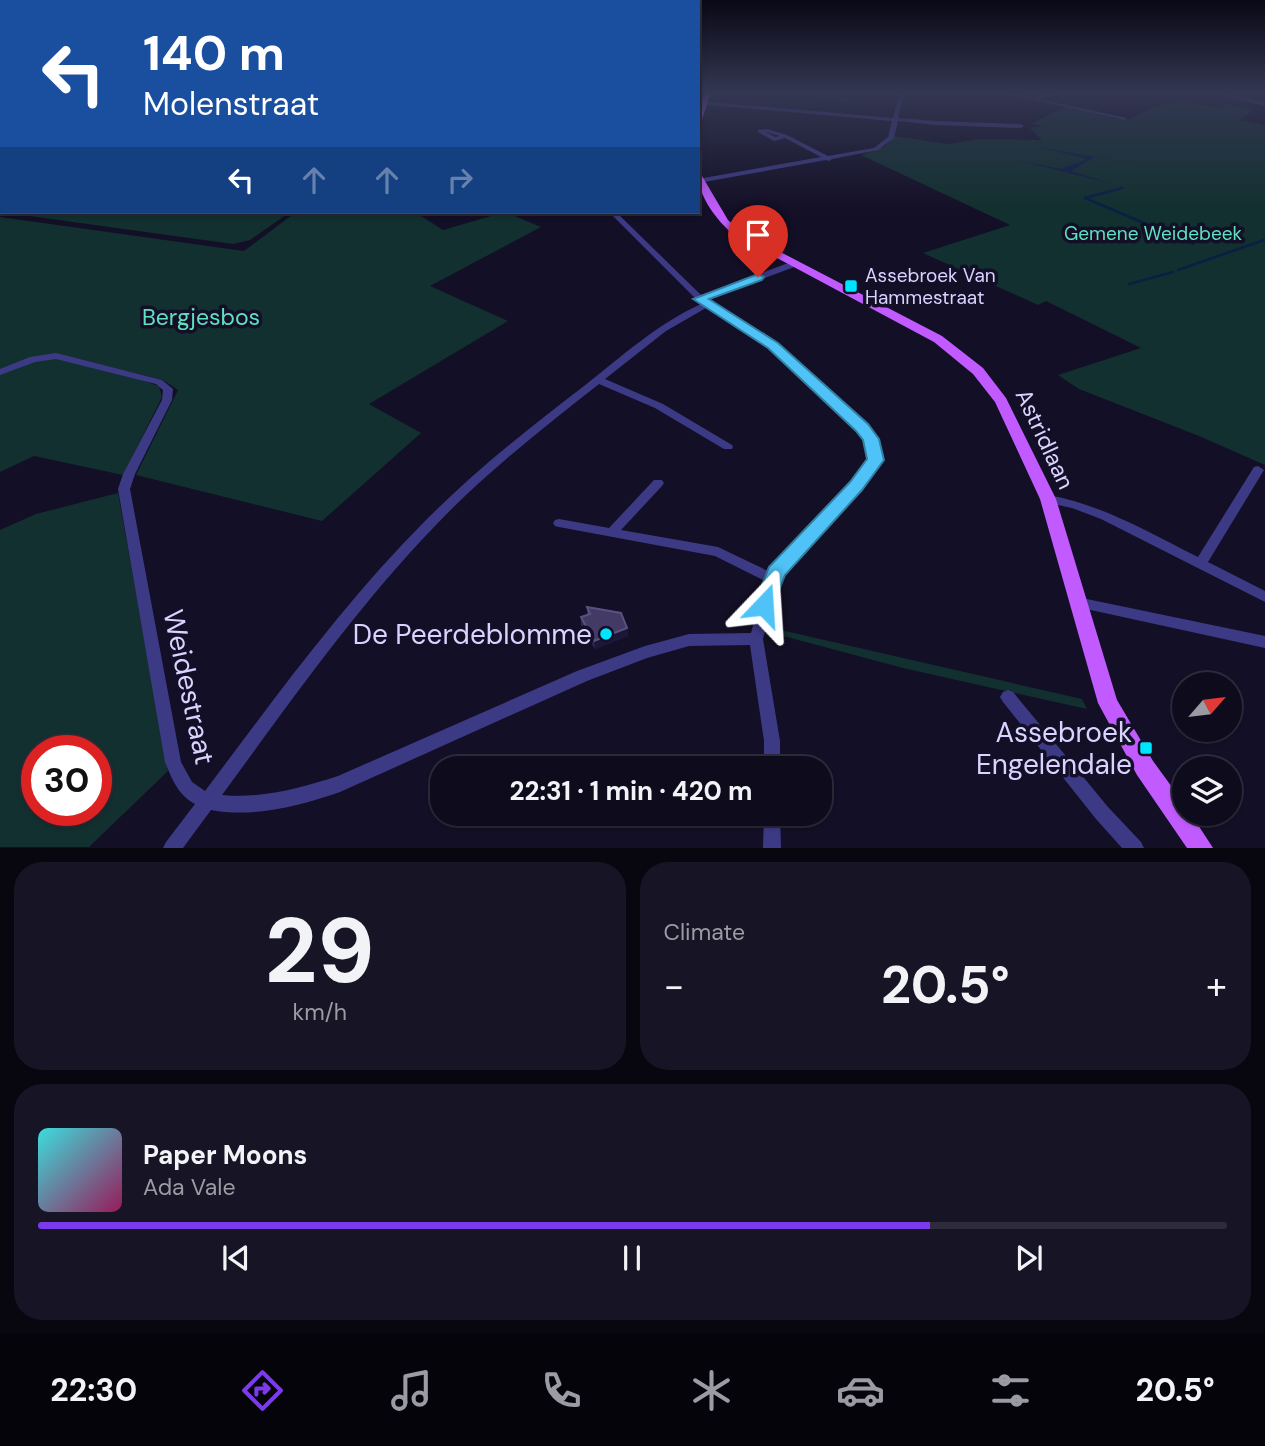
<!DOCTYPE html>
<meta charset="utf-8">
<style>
:root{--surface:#0e0b1c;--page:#171425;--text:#f1f3f6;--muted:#9b9ba3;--line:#2e2b3b;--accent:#7c3aed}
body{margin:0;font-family:"DM Sans",sans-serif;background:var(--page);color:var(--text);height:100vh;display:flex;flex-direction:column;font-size:26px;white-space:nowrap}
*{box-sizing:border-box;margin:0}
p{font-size:23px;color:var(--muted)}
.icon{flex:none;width:38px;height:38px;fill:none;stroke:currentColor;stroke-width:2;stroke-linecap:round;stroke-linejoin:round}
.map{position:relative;height:848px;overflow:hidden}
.side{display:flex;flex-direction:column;gap:14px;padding:14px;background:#08060f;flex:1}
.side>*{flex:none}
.banner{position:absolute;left:0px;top:0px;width:700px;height:214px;box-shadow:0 2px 5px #0004,0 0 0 2px var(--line);background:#1a4fa0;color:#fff;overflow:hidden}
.needle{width:46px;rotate:62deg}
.controls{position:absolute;left:1172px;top:672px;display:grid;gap:14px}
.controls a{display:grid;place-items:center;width:70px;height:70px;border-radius:50%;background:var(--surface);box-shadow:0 2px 5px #0004,0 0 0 2px var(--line);font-size:35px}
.speed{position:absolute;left:21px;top:735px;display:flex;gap:14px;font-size:35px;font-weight:700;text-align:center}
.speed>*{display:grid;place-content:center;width:91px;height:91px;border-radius:50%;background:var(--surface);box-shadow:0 2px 5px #0004,0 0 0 2px var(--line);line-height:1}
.speed .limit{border:10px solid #d22;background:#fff;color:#111}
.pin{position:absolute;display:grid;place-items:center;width:60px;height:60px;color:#fff;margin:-72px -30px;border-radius:50% 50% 50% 0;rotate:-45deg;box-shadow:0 0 7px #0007}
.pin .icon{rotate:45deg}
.me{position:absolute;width:77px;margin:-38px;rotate:20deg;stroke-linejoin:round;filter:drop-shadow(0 0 5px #0008)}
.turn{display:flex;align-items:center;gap:24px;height:147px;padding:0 28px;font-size:32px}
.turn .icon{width:91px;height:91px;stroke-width:2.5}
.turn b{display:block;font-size:49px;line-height:60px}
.lanes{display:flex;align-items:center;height:66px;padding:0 28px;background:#0003;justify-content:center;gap:35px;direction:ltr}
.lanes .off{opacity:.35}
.big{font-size:52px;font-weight:700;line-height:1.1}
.side .tile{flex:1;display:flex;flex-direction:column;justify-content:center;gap:10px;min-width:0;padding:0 24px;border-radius:28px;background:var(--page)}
.side .dial{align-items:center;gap:0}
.dial b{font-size:91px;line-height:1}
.song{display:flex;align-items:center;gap:21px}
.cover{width:84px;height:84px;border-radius:10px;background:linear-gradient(135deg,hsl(180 70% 55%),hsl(330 70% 35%))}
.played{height:7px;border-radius:4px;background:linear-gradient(90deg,var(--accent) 75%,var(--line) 75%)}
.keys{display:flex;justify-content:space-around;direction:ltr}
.heat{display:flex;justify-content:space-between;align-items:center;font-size:38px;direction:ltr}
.side .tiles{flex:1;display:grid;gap:14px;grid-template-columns:1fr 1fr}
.tile:last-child{grid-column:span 2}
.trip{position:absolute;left:430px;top:756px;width:402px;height:70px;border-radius:28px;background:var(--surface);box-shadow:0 2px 5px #0004,0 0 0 2px var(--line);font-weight:700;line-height:70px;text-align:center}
.dock{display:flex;height:112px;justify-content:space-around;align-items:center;background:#06040b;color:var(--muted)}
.dock .icon{width:49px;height:49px}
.dock .current{color:var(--accent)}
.dock b{font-size:32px;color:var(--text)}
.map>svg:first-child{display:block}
.green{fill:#12302f;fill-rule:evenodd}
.water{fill:#0a1f44}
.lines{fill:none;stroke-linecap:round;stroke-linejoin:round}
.stream{stroke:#0a1f44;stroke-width:2.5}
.minor{fill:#3d3a85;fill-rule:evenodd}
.major{fill:#c25bff;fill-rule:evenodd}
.wall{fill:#312854}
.shaded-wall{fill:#1d163a}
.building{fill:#433a66;stroke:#5a527e;stroke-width:2}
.route{fill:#4fc3f7;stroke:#337fa1;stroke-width:2}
.poi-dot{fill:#00e5ff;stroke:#130f26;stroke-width:2.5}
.labels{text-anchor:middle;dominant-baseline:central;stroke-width:7;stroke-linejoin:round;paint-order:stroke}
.far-park-label{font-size:19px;fill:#5fe0c0;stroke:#130f26}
.far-poi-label{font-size:19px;fill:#d9d4ff;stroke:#130f26;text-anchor:start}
.park-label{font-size:23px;fill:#5fe0c0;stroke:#130f26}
.street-label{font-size:23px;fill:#d9d4ff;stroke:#130f26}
.near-poi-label{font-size:28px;fill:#d9d4ff;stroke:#130f26;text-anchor:end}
.near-street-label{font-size:28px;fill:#d9d4ff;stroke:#130f26}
</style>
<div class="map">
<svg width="1265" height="848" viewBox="0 0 1265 848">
<rect width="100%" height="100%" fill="#130f26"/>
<path class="green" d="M802 92 860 94 851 103 796 94Z
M1181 101 1219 108 1227 104 1253 110 1240 120 1265 125V465L1199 436 1079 389 1058 375 1141 348 1046 301 1038 305 923 253 1010 225 861 155 886 146 893 136 948 144 980 139 1042 140 1030 128 1043 126 1031 124 1066 106 1115 119H1129L1154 107Z
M0 189 2 212H290L250 240 233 244 0 212Z
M296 212H415L443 230 505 212 541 227 430 286 508 321 369 404 421 433 322 521 136 475 178 390 163 380 93 363 159 386 162 397 123 475 34 456 0 472V217L244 251Z
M118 493 168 771 89 847H0V530L36 514ZM37 751H96V810H37Z
M772 628 1082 699 1087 709 903 668 772 633Z"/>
<path class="water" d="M1037 147H1039L1159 168 1095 157 1071 171 1112 184 1013 159 1060 169 1088 159Z"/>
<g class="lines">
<path class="stream" d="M1122 188 1085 198 1193 244
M1178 270 1264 240
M1129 284 1173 272"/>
<path class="minor" d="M900 92H904L898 118 936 121 1021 124 1024 126 1021 128 936 125 898 121 894 138 878 150 832 159 829 161 826 160 698 183V179L821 157 785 138 774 141 758 132V130L767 129 787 135 828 156 874 148 888 137 892 121 698 104V101L893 118ZM766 132 780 136 775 137Z
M999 92H1006L1033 97 1065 92V93L1039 99 1127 118 1124 120Z
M1208 92H1215L1265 102V106Z
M0 99H2V103L0 104Z
M0 123H2V127H0Z
M0 144H2V148H0Z
M0 159H2V163H0Z
M0 184H2V188H0Z
M609 212H616L701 295 791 262H797V266L705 300 776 344 866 426 880 450 882 459 875 471 778 581 763 639 780 741V768H764V741L750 645 689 646 647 658 587 681 340 792C299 806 254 818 211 810L183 848H163L166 842 195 804C178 795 172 779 165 762L118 489 123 474 162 400 163 390 156 384 56 359 35 362 0 375V369L30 357 56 353 162 380 173 389 172 400 135 474 130 489 181 762 192 782 205 791C275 698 344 602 426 520 475 471 529 428 584 386 621 357 657 324 701 304ZM706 308 770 348 858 430 870 450V459L867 466 770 572 718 547 621 530 662 486 664 483 662 480H654L609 528 559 519 555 520 553 523 555 526 559 527 715 556 765 581 751 633 689 634 645 646 577 671 338 776C301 788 261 799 222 795 289 704 355 609 434 527 484 474 542 429 599 384L655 408 724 449H732L733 447 732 445 663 404 605 379 666 331Z
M1258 466 1264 470 1208 562 1265 591V602L1101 519 1072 508 1044 502 1042 499 1044 496 1048 495C1103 505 1148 532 1198 557L1254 467Z
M1077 597 1265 636V648L1077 607 1072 606 1070 602 1072 598Z
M1008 690 1013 692 1108 807 1141 842 1144 848H1122L1096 819 1003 702 1000 697 1003 692Z
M764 814H780L781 848H763Z"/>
<path class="major" d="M705 92H711L702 120 698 122V110Z
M698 174 702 176 728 220 740 231 942 336 983 368 1006 398 1056 499 1117 700 1153 761 1185 805V814H1191L1213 848H1187L1137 775 1098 703 1040 499 995 402 973 374 934 342 734 235C717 221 698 196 698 174Z"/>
</g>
<path class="wall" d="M587 607 627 628 628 636 595 649 581 626V617L587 615Z"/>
<path class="shaded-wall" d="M627 628 628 636 595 649 594 641Z"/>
<path class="building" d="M587 607 621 613 627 628 594 641 581 617 590 614Z"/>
<linearGradient id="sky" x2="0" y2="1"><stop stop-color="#0a0815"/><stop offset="0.44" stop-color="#333752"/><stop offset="1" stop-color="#333752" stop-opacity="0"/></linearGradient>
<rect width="1265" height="210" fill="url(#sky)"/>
<path class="route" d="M758 274 764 277 762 280 709 299 778 343 868 424 879 439 884 460 862 490 785 575 771 611 764 613 757 611 754 605 769 567 850 482 867 459 863 440 856 431 768 348 693 299Z"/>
<g class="poi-dot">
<rect x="844" y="279" width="14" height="14" rx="3.5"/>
<circle cx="606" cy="634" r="7"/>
<rect x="1139" y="741" width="14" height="14" rx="3.5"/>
</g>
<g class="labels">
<g class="far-park-label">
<text x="1153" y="233">Gemene Weidebeek</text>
</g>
<g class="far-poi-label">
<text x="865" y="275">Assebroek Van<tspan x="865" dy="22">Hammestraat</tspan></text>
</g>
<g class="park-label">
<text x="201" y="317">Bergjesbos</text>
</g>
<g class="street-label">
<text transform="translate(1045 439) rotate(65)">Astridlaan</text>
</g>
<g class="near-poi-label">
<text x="592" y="634">De Peerdeblomme</text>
<text x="1132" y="732">Assebroek<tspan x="1132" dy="32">Engelendale</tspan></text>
</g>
<g class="near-street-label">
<text transform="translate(189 687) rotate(78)">Weidestraat</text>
</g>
</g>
</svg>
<div class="controls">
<a><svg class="needle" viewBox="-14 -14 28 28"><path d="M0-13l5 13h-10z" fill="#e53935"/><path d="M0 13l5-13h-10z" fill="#9b9ba3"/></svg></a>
<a><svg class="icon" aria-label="layers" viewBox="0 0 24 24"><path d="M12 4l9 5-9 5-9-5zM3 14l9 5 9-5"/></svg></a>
</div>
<div class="speed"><div class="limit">30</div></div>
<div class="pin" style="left:758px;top:277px;background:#d93025"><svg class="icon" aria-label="arrive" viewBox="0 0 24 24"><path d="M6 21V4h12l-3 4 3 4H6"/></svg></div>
<svg class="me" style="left:764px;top:605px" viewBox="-20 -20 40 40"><path d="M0-17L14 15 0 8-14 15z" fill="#4fc3f7" stroke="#fff" stroke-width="4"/></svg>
<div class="trip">22:31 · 1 min · 420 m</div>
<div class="banner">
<div class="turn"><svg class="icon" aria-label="left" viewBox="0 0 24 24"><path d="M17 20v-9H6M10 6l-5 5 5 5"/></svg><div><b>140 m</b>Molenstraat</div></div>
<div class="lanes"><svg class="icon" aria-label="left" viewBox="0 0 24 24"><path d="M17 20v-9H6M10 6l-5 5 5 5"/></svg><svg class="icon off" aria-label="ahead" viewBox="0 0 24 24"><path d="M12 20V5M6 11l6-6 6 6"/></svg><svg class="icon off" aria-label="ahead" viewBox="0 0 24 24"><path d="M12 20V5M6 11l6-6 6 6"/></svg><svg class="icon off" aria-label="right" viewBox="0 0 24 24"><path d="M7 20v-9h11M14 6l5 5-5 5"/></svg></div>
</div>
</div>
<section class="side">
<div class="tiles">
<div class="tile dial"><b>29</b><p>km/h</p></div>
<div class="tile"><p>Climate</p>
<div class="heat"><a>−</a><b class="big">20.5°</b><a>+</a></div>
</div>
<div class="tile">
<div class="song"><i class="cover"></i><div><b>Paper Moons</b><p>Ada Vale</p></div></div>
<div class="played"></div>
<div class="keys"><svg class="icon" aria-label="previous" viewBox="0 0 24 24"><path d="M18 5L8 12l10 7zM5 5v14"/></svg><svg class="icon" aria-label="pause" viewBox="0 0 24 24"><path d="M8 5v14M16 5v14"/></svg><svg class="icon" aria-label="next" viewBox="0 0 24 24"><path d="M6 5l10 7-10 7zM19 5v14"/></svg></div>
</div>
</div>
</section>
<nav class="dock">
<b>22:30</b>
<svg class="icon current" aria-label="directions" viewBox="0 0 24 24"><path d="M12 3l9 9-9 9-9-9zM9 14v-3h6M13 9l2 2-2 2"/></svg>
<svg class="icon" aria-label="music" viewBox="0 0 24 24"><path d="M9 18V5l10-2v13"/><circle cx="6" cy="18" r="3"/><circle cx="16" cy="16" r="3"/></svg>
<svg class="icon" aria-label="phone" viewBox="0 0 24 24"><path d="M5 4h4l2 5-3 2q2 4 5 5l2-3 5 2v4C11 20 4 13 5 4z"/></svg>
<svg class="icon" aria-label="climate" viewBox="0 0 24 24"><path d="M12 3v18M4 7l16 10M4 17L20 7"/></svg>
<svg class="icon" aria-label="car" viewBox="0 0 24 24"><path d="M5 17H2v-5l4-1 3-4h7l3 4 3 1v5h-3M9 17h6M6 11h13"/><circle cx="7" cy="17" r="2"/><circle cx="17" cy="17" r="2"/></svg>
<svg class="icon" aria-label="filters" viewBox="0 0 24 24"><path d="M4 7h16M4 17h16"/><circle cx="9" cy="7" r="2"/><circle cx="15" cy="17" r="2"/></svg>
<b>20.5°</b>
</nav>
